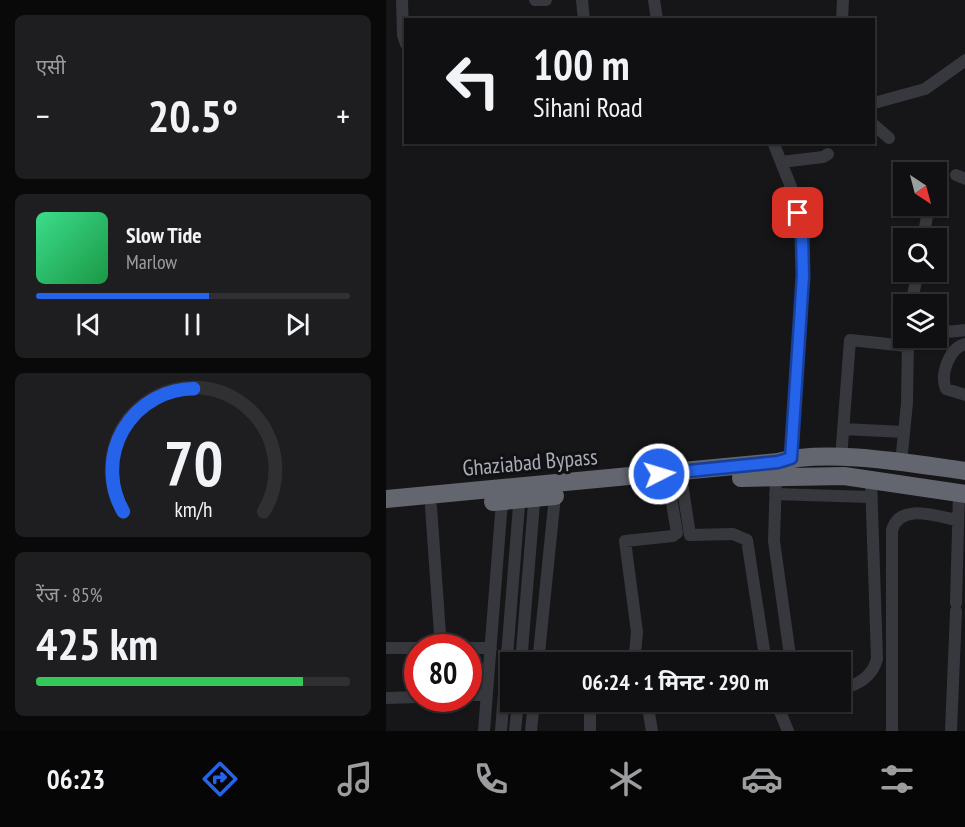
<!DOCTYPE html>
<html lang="hi">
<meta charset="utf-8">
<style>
:root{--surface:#101012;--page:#1e1e20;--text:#f1f3f6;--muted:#9c9d9f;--line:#303032;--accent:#2563eb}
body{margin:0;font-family:"PT Sans Narrow","Noto Sans Devanagari",sans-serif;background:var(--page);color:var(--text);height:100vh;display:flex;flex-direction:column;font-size:22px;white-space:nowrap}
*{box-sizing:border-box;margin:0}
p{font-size:20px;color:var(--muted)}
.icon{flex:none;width:33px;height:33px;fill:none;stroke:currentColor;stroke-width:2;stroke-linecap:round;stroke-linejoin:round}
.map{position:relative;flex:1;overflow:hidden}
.side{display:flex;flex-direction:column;gap:15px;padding:15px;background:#09090a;width:386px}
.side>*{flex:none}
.hud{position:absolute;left:18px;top:18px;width:471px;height:126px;border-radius:0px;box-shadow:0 2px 4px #0004,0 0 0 2px var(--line);background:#101012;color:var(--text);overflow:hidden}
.needle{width:39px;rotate:144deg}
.tools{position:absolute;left:507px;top:162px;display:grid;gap:12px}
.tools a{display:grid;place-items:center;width:54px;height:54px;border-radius:0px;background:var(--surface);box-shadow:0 2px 4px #0004,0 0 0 2px var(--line);font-size:30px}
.speed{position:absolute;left:18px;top:634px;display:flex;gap:12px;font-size:30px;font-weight:700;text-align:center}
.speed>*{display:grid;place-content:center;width:78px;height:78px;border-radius:50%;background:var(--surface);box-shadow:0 2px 4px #0004,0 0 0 2px var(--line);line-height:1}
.speed .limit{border:9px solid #d22;background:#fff;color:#111}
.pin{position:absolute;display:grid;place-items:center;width:51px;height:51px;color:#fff;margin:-26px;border-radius:12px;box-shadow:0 3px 9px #0006}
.me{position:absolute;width:66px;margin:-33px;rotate:85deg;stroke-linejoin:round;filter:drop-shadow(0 0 4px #0008)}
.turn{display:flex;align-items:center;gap:21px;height:126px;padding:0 30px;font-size:27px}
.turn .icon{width:78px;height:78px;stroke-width:2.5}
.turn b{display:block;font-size:42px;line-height:51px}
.big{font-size:45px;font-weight:700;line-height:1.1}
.side .card{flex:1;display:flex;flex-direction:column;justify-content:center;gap:9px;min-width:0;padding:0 21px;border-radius:9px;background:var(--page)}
.side .dial{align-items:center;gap:0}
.dial svg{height:156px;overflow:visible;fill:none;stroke:var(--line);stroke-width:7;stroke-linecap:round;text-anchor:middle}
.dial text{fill:var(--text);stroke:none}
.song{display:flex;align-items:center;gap:18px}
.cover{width:72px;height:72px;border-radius:9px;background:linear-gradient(135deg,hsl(150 70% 55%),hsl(140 70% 35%))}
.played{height:6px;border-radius:3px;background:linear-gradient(90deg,var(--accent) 55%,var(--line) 55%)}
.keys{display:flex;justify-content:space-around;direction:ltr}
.heat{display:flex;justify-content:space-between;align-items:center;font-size:33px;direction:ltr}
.charge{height:9px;border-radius:4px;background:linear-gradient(90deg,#34c759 85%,var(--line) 0)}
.trip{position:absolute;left:114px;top:652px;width:351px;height:60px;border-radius:0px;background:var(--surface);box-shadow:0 2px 4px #0004,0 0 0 2px var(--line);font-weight:700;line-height:60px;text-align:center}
.menu{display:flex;height:96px;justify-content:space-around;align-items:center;background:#060607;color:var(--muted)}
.menu .icon{width:42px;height:42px}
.menu .on{color:var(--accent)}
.menu b{font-size:27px;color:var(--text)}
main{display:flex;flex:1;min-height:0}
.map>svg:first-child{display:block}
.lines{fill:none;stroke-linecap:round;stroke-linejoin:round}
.minor{stroke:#37383d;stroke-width:12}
.highway{stroke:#63666e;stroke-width:18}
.route-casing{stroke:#184099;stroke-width:15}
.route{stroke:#2563eb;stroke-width:10}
.labels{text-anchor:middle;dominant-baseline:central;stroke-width:6;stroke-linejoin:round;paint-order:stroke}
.street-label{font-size:22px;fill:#a8adb8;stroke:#111113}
</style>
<main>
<section class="side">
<div class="card"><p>एसी</p>
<div class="heat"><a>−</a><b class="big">20.5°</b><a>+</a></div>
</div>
<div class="card">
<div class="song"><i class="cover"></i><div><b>Slow Tide</b><p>Marlow</p></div></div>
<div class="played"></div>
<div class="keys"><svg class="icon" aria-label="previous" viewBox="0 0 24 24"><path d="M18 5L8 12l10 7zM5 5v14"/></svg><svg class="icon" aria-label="pause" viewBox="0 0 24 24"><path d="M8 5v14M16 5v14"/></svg><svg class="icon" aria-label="next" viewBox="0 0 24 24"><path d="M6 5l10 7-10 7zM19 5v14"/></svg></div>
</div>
<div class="card dial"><svg viewBox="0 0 100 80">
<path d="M14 69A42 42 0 1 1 86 69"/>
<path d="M14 69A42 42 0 0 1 50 6" stroke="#2563eb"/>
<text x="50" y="56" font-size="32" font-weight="700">70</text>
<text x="50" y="72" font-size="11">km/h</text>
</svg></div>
<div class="card"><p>रेंज · 85%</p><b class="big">425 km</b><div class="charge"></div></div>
</section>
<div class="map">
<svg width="580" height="731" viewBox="0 0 580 731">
<rect width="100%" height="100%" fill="#161618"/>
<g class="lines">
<path class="minor" d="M16 0 17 35 20 44
M149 0H160
M196 0 198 20
M268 0 271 20
M456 20 457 0
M488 103 539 89 580 60
M488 125 503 138
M387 142 405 187 416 235 417 276 405 458
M395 162 437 157 442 154
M570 175 580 179
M537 238 543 206
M525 304 532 272
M550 333 580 330
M580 344C563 347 554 375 560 389L580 395
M457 429 518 432
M455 458 464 340 521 346
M515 463 521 403 522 338
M390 476 388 541 405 663
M296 483 304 535 347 534 361 540 380 663
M389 494 484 497
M45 507 55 648
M570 603 573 493
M0 648H105
M135 663 149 491
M152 663 169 496
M248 663 251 632 239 541 287 536 291 533 283 485
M454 690C472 684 486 678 491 659L485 480
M82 695H100
M0 698 32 697
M204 702V731
M261 702 266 731
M390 702 402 731
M98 731 116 501
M115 731 134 493
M129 731 132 702
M145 731 148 702
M506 731V530C514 502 552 517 572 520
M565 731 570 611"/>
<path class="highway" d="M355 478 458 476 580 494
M0 499 392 462C441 448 528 464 580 471
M107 502 169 496"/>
</g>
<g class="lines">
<g class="route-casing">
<path id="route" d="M273 474 392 462 405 458 417 276 416 235 412 213"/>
</g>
<use href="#route" class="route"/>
</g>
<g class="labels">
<g class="street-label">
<text transform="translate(144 462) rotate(-5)">Ghaziabad Bypass</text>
</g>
</g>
</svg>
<div class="tools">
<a><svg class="needle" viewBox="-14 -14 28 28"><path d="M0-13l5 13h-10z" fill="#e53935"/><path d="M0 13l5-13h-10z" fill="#9c9d9f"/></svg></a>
<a><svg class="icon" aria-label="search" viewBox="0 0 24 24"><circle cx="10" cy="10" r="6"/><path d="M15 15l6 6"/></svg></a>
<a><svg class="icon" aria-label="layers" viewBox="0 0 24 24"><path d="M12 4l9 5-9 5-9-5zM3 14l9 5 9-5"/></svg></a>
</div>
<div class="speed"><div class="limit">80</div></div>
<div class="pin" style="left:412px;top:213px;background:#d93025"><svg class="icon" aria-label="arrive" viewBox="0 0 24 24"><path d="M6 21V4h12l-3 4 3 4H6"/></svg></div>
<svg class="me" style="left:273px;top:474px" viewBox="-20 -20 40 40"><circle r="17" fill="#2563eb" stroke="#fff" stroke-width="3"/><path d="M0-11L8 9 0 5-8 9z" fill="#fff"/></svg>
<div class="trip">06:24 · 1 मिनट · 290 m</div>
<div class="hud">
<div class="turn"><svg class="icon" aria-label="left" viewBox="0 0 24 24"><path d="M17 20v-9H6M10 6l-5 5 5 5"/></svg><div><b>100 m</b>Sihani Road</div></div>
</div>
</div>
</main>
<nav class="menu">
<b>06:23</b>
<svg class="icon on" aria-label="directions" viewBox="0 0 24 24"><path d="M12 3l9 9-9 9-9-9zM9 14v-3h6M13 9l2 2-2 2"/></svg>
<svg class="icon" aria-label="music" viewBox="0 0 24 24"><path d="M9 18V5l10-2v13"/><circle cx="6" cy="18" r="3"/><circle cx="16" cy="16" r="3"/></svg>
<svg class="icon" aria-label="phone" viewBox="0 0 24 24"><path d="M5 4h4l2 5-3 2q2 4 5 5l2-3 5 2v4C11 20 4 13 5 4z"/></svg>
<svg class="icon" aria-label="climate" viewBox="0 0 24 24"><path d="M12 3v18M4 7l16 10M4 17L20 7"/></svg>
<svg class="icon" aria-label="car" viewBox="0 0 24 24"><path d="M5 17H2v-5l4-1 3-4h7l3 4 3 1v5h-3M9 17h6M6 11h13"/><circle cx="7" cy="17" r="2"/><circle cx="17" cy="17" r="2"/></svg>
<svg class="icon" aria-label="filters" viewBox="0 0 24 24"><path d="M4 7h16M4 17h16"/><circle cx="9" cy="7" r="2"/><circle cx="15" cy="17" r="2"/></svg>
</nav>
